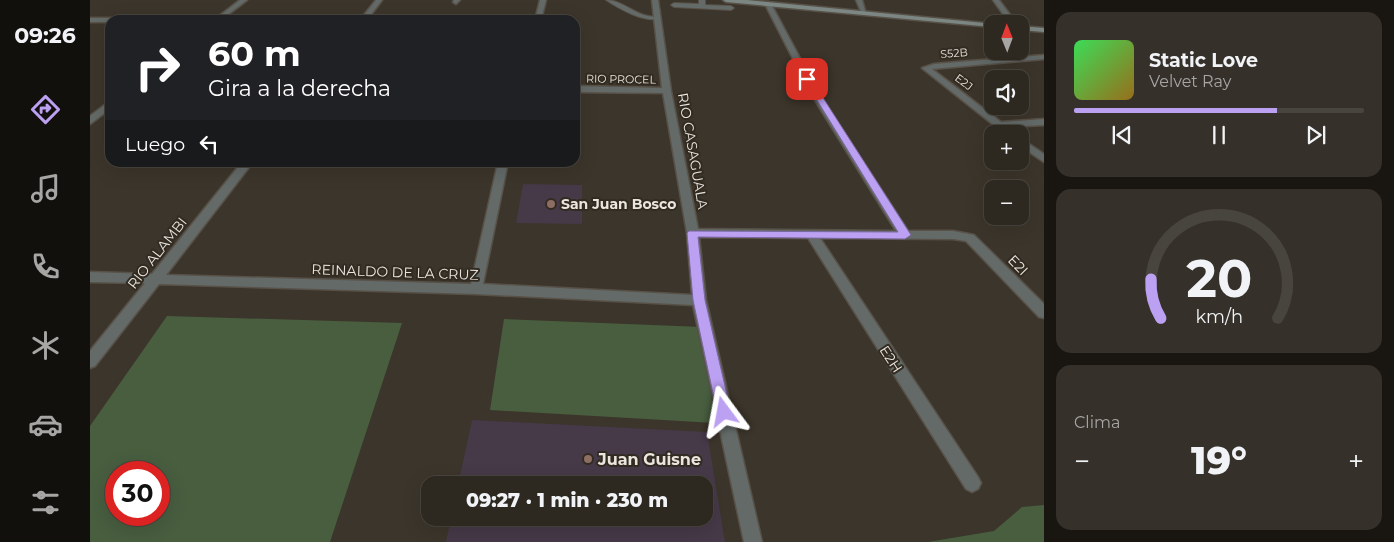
<!DOCTYPE html>
<html lang="es">
<meta charset="utf-8">
<style>
:root{--surface:#2d2820;--page:#353029;--text:#f1f3f6;--muted:#a7a6a5;--line:#48443e;--accent:#bca0f2}
body{margin:0;font-family:Montserrat,sans-serif;background:var(--page);color:var(--text);height:100vh;display:flex;flex-direction:column;font-size:19px;white-space:nowrap}
*{box-sizing:border-box;margin:0}
p{font-size:16px;color:var(--muted)}
.icon{flex:none;width:28px;height:28px;fill:none;stroke:currentColor;stroke-width:2;stroke-linecap:round;stroke-linejoin:round}
.map{position:relative;flex:1;overflow:hidden}
.panel{display:flex;flex-direction:column;gap:12px;padding:12px;background:#191612;width:350px}
.panel>*{flex:none}
.hud{position:absolute;left:15px;top:15px;width:475px;height:152px;border-radius:15px;box-shadow:0 5px 20px #0002,0 0 0 1px var(--line);background:#202124;color:#fff;overflow:hidden}
.needle{width:32px;rotate:359deg}
.buttons{position:absolute;left:894px;top:15px;display:grid;gap:10px}
.buttons a{display:grid;place-items:center;width:45px;height:45px;border-radius:10px;background:var(--surface);box-shadow:0 5px 20px #0002,0 0 0 1px var(--line);font-size:25px}
.speed{position:absolute;left:15px;top:461px;display:flex;gap:10px;font-size:25px;font-weight:700;text-align:center}
.speed>*{display:grid;place-content:center;width:65px;height:65px;border-radius:50%;background:var(--surface);box-shadow:0 5px 20px #0002,0 0 0 1px var(--line);line-height:1}
.speed .limit{border:8px solid #d22;background:#fff;color:#111}
.pin{position:absolute;display:grid;place-items:center;width:42px;height:42px;color:#fff;margin:-21px;border-radius:10px;box-shadow:0 2px 8px #0006}
.me{position:absolute;width:55px;margin:-28px;rotate:347deg;stroke-linejoin:round;filter:drop-shadow(0 0 4px #0008)}
.turn{display:flex;align-items:center;gap:18px;height:105px;padding:0 20px;font-size:22px}
.turn .icon{width:65px;height:65px;stroke-width:2.5}
.turn b{display:block;font-size:35px;line-height:42px}
.then{display:flex;align-items:center;height:48px;padding:0 20px;background:#0003;gap:10px;font-size:19px}
.big{font-size:38px;font-weight:800;line-height:1.1}
.panel .widget{flex:1;display:flex;flex-direction:column;justify-content:center;gap:8px;min-width:0;padding:0 18px;border-radius:15px;background:var(--page)}
.panel .dial{align-items:center;gap:0}
.dial svg{height:130px;overflow:visible;fill:none;stroke:var(--line);stroke-width:7;stroke-linecap:round;text-anchor:middle}
.dial text{fill:var(--text);stroke:none}
.song{display:flex;align-items:center;gap:15px}
.cover{width:60px;height:60px;border-radius:8px;background:linear-gradient(135deg,hsl(130 70% 55%),hsl(40 70% 35%))}
.played{height:5px;border-radius:2px;background:linear-gradient(90deg,var(--accent) 70%,var(--line) 70%)}
.keys{display:flex;justify-content:space-around;direction:ltr}
.heat{display:flex;justify-content:space-between;align-items:center;font-size:28px;direction:ltr}
.trip{position:absolute;left:331px;top:476px;width:292px;height:50px;border-radius:15px;background:var(--surface);box-shadow:0 5px 20px #0002,0 0 0 1px var(--line);font-weight:800;line-height:50px;text-align:center}
main{display:flex;flex:1;min-height:0}
.dock{display:flex;flex-direction:column;width:90px;justify-content:space-around;align-items:center;background:#12100d;color:var(--muted)}
.dock .icon{width:35px;height:35px}
.dock .current{color:var(--accent)}
.dock b{font-size:22px;color:var(--text)}
.map>svg:first-child{display:block}
.education{fill:#463948}
.green{fill:#485e3f;fill-rule:evenodd}
.lines{fill:none;stroke-linecap:round;stroke-linejoin:round}
.lane-casing{stroke:#585148;stroke-width:2}
.street-casing{stroke:#585148;stroke-width:3}
.secondary-casing{stroke:#585148;stroke-width:3}
.lane{fill:#636a68;fill-rule:evenodd}
.street{fill:#636a68;fill-rule:evenodd}
.secondary{fill:#7c8783;fill-rule:evenodd}
.route{fill:#bca0f2;stroke:#7a689d}
.education-dot{fill:#8d6e63;stroke:#322b21;stroke-width:2}
.labels{text-anchor:middle;dominant-baseline:central;stroke-width:4;stroke-linejoin:round;paint-order:stroke}
.far-street-label{font-size:11px;fill:#eae6df;stroke:#322b21}
.street-label{font-size:14px;fill:#eae6df;stroke:#322b21}
.poi-label{font-size:14px;font-weight:bold;fill:#eae6df;stroke:#322b21;text-anchor:start}
.near-poi-label{font-size:16px;font-weight:bold;fill:#eae6df;stroke:#322b21;text-anchor:start}
</style>
<main>
<nav class="dock">
<b>09:26</b>
<svg class="icon current" aria-label="directions" viewBox="0 0 24 24"><path d="M12 3l9 9-9 9-9-9zM9 14v-3h6M13 9l2 2-2 2"/></svg>
<svg class="icon" aria-label="music" viewBox="0 0 24 24"><path d="M9 18V5l10-2v13"/><circle cx="6" cy="18" r="3"/><circle cx="16" cy="16" r="3"/></svg>
<svg class="icon" aria-label="phone" viewBox="0 0 24 24"><path d="M5 4h4l2 5-3 2q2 4 5 5l2-3 5 2v4C11 20 4 13 5 4z"/></svg>
<svg class="icon" aria-label="climate" viewBox="0 0 24 24"><path d="M12 3v18M4 7l16 10M4 17L20 7"/></svg>
<svg class="icon" aria-label="car" viewBox="0 0 24 24"><path d="M5 17H2v-5l4-1 3-4h7l3 4 3 1v5h-3M9 17h6M6 11h13"/><circle cx="7" cy="17" r="2"/><circle cx="17" cy="17" r="2"/></svg>
<svg class="icon" aria-label="filters" viewBox="0 0 24 24"><path d="M4 7h16M4 17h16"/><circle cx="9" cy="7" r="2"/><circle cx="15" cy="17" r="2"/></svg>
</nav>
<div class="map">
<svg width="954" height="542" viewBox="0 0 954 542">
<rect width="100%" height="100%" fill="#3c352b"/>
<path class="education" d="M433 184 492 185V224L426 223Z
M382 420 617 432 635 542H356L361 518H615V485H368Z"/>
<path class="green" d="M77 316 312 323 240 542H0V426ZM26 472H69V515H26Z
M414 319 612 327 625 423 400 410Z
M954 505V542H838L904 531 932 507Z"/>
<g class="lines">
<g class="lane-casing">
<path id="lane" d="M516 0C530 0 541 11 554 15 559 17 565 16 570 18 556 24 528 8 516 0Z
M609 0H615V5L641 6 644 8 641 10 584 7 581 5 584 3 609 4Z"/>
</g>
<g class="street-casing">
<path id="street" d="M150 0H157L131 20H124Z
M286 0H292L277 20H270Z
M364 0H370L366 4 363 2Z
M450 0H456L451 20H445Z
M562 0H568L581 91 608 229 806 231 721 94 675 4 678 2 681 4 729 94 818 231H863L884 235 954 304V318L949 317 876 241 863 239 730 238 888 477 891 483 888 489 882 492 876 489 718 238 609 237 616 300 672 542H654L603 305 386 294 69 284 5 366 0 368V351L55 283 0 282V272L62 274 152 162H163L76 275 381 284 408 162H418L393 284 602 295 597 233 573 93 485 92V86L572 88Z
M766 0H772L776 14H772Z
M903 0H909L927 24H920Z
M0 18H21L24 20H20V22H0Z
M954 55V59L842 69 911 122 954 119V125L918 127 926 134H915L832 68 844 64Z
M20 101V109L0 124V116Z
M930 138 954 154V162L930 146Z"/>
</g>
<g class="secondary-casing">
<path id="secondary" d="M633 0H657L905 24H902V27L636 2Z
M930 26 954 28V32L930 30Z"/>
</g>
<use href="#lane" class="lane"/>
<use href="#street" class="street"/>
<use href="#secondary" class="secondary"/>
</g>
<path class="route" d="M717 76 721 79 821 235 815 239 608 237 615 300 641 412 639 416 634 418 629 416 627 412 603 300 597 233 599 231 808 232 714 79Z"/>
<g class="education-dot">
<circle cx="461" cy="204" r="5"/>
<circle cx="498" cy="459" r="5"/>
</g>
<g class="labels">
<g class="far-street-label">
<text transform="translate(864 53) rotate(-4)">S52B</text>
<text transform="translate(531 79) rotate(1)">RIO PROCEL</text>
<text transform="translate(874 82) rotate(37)">E2J</text>
</g>
<g class="street-label">
<text transform="translate(603 151) rotate(80)">RIO CASAGUALA</text>
<text transform="translate(67 253) rotate(-52)">RIO ALAMBI</text>
<text transform="translate(928 265) rotate(46)">E2I</text>
<text transform="translate(305 272) rotate(2)">REINALDO DE LA CRUZ</text>
<text transform="translate(801 359) rotate(57)">E2H</text>
</g>
<g class="poi-label">
<text x="471" y="204">San Juan Bosco</text>
</g>
<g class="near-poi-label">
<text x="508" y="459">Juan Guisne</text>
</g>
</g>
</svg>
<div class="buttons">
<a><svg class="needle" viewBox="-14 -14 28 28"><path d="M0-13l5 13h-10z" fill="#e53935"/><path d="M0 13l5-13h-10z" fill="#a7a6a5"/></svg></a>
<a><svg class="icon" aria-label="sound" viewBox="0 0 24 24"><path d="M4 9h4l5-4v14l-5-4H4zM17 9q2 3 0 6"/></svg></a>
<a>+</a>
<a>−</a>
</div>
<div class="speed"><div class="limit">30</div></div>
<div class="pin" style="left:717px;top:79px;background:#d93025"><svg class="icon" aria-label="arrive" viewBox="0 0 24 24"><path d="M6 21V4h12l-3 4 3 4H6"/></svg></div>
<svg class="me" style="left:634px;top:412px" viewBox="-20 -20 40 40"><path d="M0-17L14 15 0 8-14 15z" fill="#bca0f2" stroke="#fff" stroke-width="4"/></svg>
<div class="trip">09:27 · 1 min · 230 m</div>
<div class="hud">
<div class="turn"><svg class="icon" aria-label="right" viewBox="0 0 24 24"><path d="M7 20v-9h11M14 6l5 5-5 5"/></svg><div><b>60 m</b>Gira a la derecha</div></div>
<div class="then">Luego<svg class="icon" aria-label="left" viewBox="0 0 24 24"><path d="M17 20v-9H6M10 6l-5 5 5 5"/></svg></div>
</div>
</div>
<section class="panel">
<div class="widget">
<div class="song"><i class="cover"></i><div><b>Static Love</b><p>Velvet Ray</p></div></div>
<div class="played"></div>
<div class="keys"><svg class="icon" aria-label="previous" viewBox="0 0 24 24"><path d="M18 5L8 12l10 7zM5 5v14"/></svg><svg class="icon" aria-label="pause" viewBox="0 0 24 24"><path d="M8 5v14M16 5v14"/></svg><svg class="icon" aria-label="next" viewBox="0 0 24 24"><path d="M6 5l10 7-10 7zM19 5v14"/></svg></div>
</div>
<div class="widget dial"><svg viewBox="0 0 100 80">
<path d="M14 69A42 42 0 1 1 86 69"/>
<path d="M14 69A42 42 0 0 1 8 45" stroke="#bca0f2"/>
<text x="50" y="56" font-size="32" font-weight="700">20</text>
<text x="50" y="72" font-size="11">km/h</text>
</svg></div>
<div class="widget"><p>Clima</p>
<div class="heat"><a>−</a><b class="big">19°</b><a>+</a></div>
</div>
</section>
</main>
